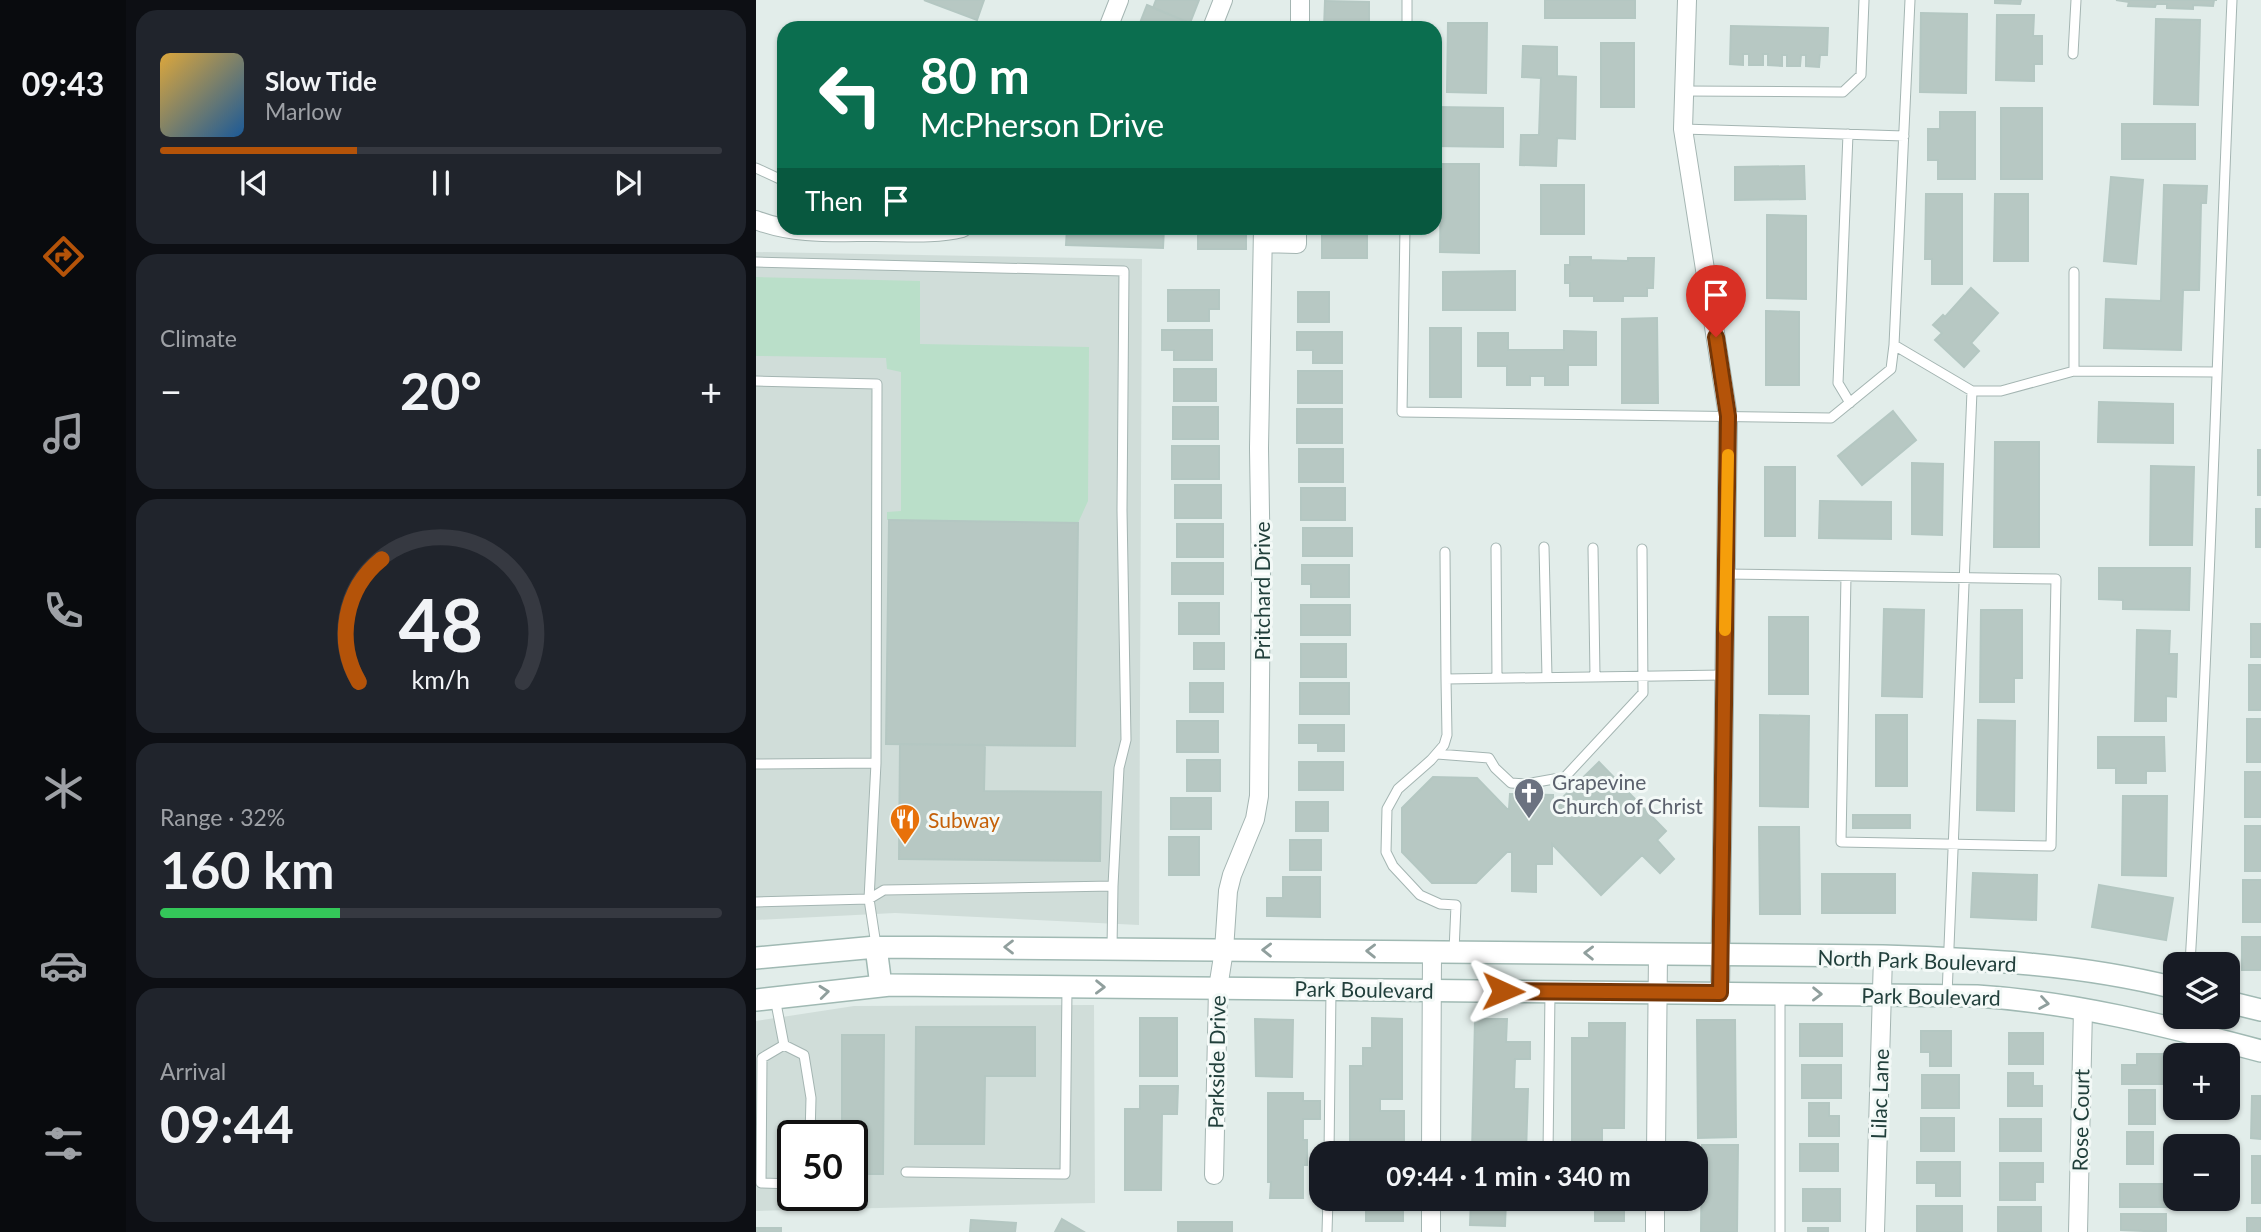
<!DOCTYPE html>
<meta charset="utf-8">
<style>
:root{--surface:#171b24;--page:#20242c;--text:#f1f3f6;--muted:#9ea1a6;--line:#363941;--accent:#b45309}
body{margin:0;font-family:Lato,sans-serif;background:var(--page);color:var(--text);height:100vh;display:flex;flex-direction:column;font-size:26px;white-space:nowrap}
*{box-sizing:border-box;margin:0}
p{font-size:23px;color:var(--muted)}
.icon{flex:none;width:38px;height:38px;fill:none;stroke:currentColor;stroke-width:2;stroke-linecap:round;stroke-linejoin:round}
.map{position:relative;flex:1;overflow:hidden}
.panel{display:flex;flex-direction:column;gap:10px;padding:10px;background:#0d0f14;width:630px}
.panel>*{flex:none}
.top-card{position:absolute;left:21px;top:21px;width:665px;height:214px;border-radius:21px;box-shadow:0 2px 5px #0004;background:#0b6e4f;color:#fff;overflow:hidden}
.fabs{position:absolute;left:1407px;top:952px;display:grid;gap:14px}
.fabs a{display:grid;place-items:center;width:77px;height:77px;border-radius:14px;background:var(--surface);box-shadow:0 2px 5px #0004;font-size:35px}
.speed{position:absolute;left:21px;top:1120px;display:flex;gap:14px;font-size:35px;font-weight:700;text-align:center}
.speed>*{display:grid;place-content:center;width:91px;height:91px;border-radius:50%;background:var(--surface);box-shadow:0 2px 5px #0004;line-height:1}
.speed .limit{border:4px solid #111;border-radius:10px;background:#fff;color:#111}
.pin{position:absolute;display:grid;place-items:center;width:60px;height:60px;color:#fff;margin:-72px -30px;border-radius:50% 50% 50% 0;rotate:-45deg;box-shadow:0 0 7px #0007}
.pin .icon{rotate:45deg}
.me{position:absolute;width:77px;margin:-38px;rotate:91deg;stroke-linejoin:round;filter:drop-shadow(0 0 5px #0008)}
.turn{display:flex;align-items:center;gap:24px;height:147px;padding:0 28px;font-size:32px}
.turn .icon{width:91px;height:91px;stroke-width:2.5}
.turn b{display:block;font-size:49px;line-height:60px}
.then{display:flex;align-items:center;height:66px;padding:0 28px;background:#0003;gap:14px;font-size:26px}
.big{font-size:52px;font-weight:700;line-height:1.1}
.panel .widget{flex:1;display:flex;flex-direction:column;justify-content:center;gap:10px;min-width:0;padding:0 24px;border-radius:21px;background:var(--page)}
.panel .dial{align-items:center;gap:0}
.dial svg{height:182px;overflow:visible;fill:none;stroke:var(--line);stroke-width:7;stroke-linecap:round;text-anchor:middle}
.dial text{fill:var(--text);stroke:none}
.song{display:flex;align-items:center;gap:21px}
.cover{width:84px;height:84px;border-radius:10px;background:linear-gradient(135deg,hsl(40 70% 55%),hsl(210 70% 35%))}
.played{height:7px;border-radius:4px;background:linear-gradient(90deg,var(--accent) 35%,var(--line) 35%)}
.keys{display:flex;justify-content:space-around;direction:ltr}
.heat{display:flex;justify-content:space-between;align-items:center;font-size:38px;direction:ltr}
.charge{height:10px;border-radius:5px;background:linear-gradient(90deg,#34c759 32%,var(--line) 0)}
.trip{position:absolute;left:553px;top:1141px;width:399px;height:70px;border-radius:21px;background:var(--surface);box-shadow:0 2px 5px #0004;font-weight:700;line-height:70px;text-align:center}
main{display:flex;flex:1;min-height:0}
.tabs{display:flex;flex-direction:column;width:126px;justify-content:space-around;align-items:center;background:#090b0e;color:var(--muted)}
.tabs .icon{width:49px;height:49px}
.tabs .selected{color:var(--accent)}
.tabs b{font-size:32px;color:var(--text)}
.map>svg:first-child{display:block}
.built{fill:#d0ddd9;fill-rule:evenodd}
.green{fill:#badfc9}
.building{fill:#b7c8c3;stroke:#b4c7c2;stroke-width:2}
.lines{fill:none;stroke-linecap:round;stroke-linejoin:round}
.lane-casing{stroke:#a4b5b2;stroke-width:11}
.street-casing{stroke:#a4b5b2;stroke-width:20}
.secondary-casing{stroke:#a0b9b3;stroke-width:24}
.lane{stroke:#fff;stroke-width:9}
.street{stroke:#fff;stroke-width:18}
.secondary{stroke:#fff;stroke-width:21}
.oneway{stroke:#909f9d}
.route-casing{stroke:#753606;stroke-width:18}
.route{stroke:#b45309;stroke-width:12}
.slow{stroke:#f59e0b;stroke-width:12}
.labels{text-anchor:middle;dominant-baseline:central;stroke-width:6;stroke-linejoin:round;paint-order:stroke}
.street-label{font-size:21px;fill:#213f3b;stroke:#f3f9f7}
.worship-label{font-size:21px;fill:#5b616d;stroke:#f3f9f7;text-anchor:start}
.food-label{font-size:21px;fill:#c56008;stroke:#f3f9f7;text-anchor:start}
</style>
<main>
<nav class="tabs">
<b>09:43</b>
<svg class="icon selected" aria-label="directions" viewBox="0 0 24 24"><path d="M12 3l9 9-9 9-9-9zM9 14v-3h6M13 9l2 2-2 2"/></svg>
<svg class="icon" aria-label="music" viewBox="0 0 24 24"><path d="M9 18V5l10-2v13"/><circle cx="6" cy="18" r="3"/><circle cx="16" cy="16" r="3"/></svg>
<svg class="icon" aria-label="phone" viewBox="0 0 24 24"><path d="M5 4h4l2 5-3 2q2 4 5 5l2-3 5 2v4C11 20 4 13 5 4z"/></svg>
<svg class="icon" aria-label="climate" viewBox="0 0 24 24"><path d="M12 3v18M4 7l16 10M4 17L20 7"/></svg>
<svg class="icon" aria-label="car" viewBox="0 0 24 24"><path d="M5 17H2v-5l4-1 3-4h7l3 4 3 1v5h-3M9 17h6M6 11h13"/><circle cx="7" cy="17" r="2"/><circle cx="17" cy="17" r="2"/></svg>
<svg class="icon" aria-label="filters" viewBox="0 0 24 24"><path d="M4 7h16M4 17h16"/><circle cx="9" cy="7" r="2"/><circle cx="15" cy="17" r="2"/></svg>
</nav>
<section class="panel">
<div class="widget">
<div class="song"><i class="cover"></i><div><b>Slow Tide</b><p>Marlow</p></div></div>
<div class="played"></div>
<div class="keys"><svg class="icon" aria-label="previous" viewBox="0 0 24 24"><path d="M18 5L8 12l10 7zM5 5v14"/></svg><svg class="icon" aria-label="pause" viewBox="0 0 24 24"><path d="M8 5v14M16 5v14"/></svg><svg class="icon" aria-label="next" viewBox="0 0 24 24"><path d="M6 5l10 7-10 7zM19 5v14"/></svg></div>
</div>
<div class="widget"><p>Climate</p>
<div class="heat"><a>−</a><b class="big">20°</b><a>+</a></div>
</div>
<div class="widget dial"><svg viewBox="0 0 100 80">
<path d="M14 69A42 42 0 1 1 86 69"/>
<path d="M14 69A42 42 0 0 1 24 15" stroke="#b45309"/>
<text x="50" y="56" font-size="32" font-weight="700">48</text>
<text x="50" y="72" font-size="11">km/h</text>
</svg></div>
<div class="widget"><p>Range · 32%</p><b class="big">160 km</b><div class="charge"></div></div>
<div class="widget"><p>Arrival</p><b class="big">09:44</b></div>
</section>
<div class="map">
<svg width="1505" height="1232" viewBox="0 0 1505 1232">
<rect width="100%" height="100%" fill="#e2edea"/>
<path class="built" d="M0 252 386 259 383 925 139 913 0 920Z
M338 1005 339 1203 0 1211V1021L98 1006ZM37 1136H96V1195H37Z"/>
<path class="green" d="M0 277 164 281V344L333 347 332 501 322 523 131 520V512L145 511V372L131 369 130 358 0 356Z"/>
<path class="building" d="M168 0H228L221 20Z
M400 0H443L434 23 397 8Z
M789 0H879V18H789Z
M1239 0H1265L1264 4 1239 3Z
M1360 0H1461H1458L1457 6 1437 5V9L1411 8V4H1400L1399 7 1372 6 1373 2Z
M569 1 613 2V28H568Z
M391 5 434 23 432 28H382Z
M1165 13 1211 14 1210 93 1164 92Z
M1241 15H1278L1277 36H1286V64H1278V81L1240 80Z
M1400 19 1444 20 1442 105 1398 104Z
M692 23H731L730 93 691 92Z
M975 26 1072 28 1071 55H1064L1063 67 1050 66V55H1045L1044 66H1031V55H1026V66L1012 65V54H1007V65H993V54H987V65L974 64Z
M845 43H878V107H845Z
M767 46 801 47V76L820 77 819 139 801 138 800 166 764 165 765 135H783L785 78 766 77Z
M679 107 747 108V147L679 146Z
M1245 108H1286V179H1245Z
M1184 112H1219V179H1182V160H1172V129H1184Z
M1366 124H1439V159H1366Z
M685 164H723V253L684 252Z
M1048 166 1049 199 979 200V167Z
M1355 177 1387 180 1380 264 1348 261Z
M785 185H828V234H785Z
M1408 185 1451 186 1450 203H1445L1443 290H1427L1425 350 1348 348 1350 299 1405 301Z
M1170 194H1206V284H1176V259H1169Z
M1239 194H1272V261H1238Z
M1011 215 1050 216V299L1011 298Z
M311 228H408L407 248 310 245Z
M442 228H490V249H442Z
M566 230H611V258H566Z
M814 257H835V260L872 261V258H898L897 288H891V296H867V301H838V296H814V283H809V265H814Z
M759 271V310H687V272Z
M1215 288 1242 313 1215 343 1223 351 1208 367 1179 340 1186 333 1177 325 1187 315 1189 317Z
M412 290H463V309H453V321H412Z
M542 292H573V322H542Z
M1010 311 1043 312V385H1010Z
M901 318 902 403H866V319Z
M674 328H705V397H674Z
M406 330H456V360H418V350H406Z
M808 331 840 332V365H812V385H789V376H774V385H751V366H722V333H752V350H808Z
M541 332H586V363H557V350H541Z
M418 369H460V401H418Z
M542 371H586V403H542Z
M1343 402 1417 404V443L1342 442Z
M417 407H462V439H417Z
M541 409H586V443H541Z
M1137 411 1160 440 1106 485 1082 456Z
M1239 442H1283V547H1238Z
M416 446H463V479H416Z
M543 449H587V482H543Z
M1502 450H1505V495H1502Z
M1156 463 1187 464 1186 535 1156 534Z
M1395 466 1438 467 1436 545H1394Z
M1009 467H1039V536H1009Z
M419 485H465V518H419Z
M545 488H589V520H545Z
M1064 501 1135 502V539L1063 538Z
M1500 509H1505V547H1500Z
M133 520 322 523 319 746 130 744Z
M421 524H467V557H421Z
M547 528H596V556H547Z
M416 563H467V594H416Z
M546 565H593V597H555V584H546Z
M1343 568H1434L1433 610 1367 609V600L1343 599Z
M423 603H463V634H423Z
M545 605H594V635H545Z
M1128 609 1168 610 1166 697 1126 696Z
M1225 610H1266V678H1258V702H1224Z
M1013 617H1052V694H1013Z
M1495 624H1505V657H1495Z
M1381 630 1414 631 1413 654H1421L1420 697 1410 696V721H1379Z
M438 643H468V669H438Z
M545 644H590V677H545Z
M1493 665H1505V710H1493Z
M434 683H467V712H434Z
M544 683H593V714H544Z
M1004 715 1053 716 1052 807 1004 806Z
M1120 715H1151V786H1120Z
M1491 719H1505V762H1491Z
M1222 720 1259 721 1258 811 1221 810Z
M421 721H462V752H421Z
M543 725H588V751H562V743H543Z
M1342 737H1408L1409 771H1390V783H1360V768H1342Z
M144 744 229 745 228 791 345 792 344 861 143 859Z
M431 760H464V791H431Z
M543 762H587V790H543Z
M843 762 910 831 901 840 918 859 904 873 886 855 845 895 796 844V864H780V892L756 891V852H751L720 883H676L646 852V808L677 777 721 778 751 809H753L754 794 797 795V807Z
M1489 772H1505V817H1489Z
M1367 796H1411L1410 876 1366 875Z
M415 798H455V829H415Z
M540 802H572V831H540Z
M1097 815H1154V828H1097Z
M1489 826H1505V871H1489Z
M1003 827H1043L1044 914H1004Z
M413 837H443V875H413Z
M534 840H565V870H534Z
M1217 873 1281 875 1280 920 1215 917Z
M1066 874H1139V913H1066Z
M527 877H564V917L511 916V898H527Z
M1487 880H1505V922H1487Z
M1343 885 1417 898 1410 940 1336 927Z
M1486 937H1505V970H1486Z
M384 1018H421V1076H384Z
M616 1018 646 1019V1099H624V1111H648V1153H608L609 1143H594V1066H607V1048H616Z
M499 1019 537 1020 536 1077 500 1076Z
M719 1019H751L750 1042H774V1059H759L758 1089H772L770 1153H716Z
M941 1020H979L980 1137 942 1138Z
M833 1023H869L868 1128H846V1144H868V1153H816V1038H833Z
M1044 1024H1086V1056H1044Z
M160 1027H279V1076H229L228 1144H159Z
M1165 1031H1195V1066H1174V1052H1165Z
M1253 1033H1287V1064H1253Z
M86 1035H128L127 1174H96V1136H86Z
M1381 1054H1407V1084H1366V1065H1381Z
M1046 1065H1085V1098H1046Z
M1252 1073H1277V1086H1286V1106H1252Z
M1166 1075H1203V1108H1166Z
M384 1086H422L421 1114H406L405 1190H369V1109H384Z
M1373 1090H1399V1124H1373Z
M512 1093H547V1101H564V1119H547V1140H551V1165H547V1198H514L515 1182H512Z
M1496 1096H1505V1139L1495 1138Z
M1053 1103H1073V1116H1083V1136H1053Z
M1165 1118H1198V1151H1165Z
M1244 1119H1285V1151H1244Z
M1371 1132H1397V1164H1371Z
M1044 1144H1082V1171H1044Z
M946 1145H982L981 1232H945Z
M1496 1156H1505V1203H1496Z
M1161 1162H1204V1196H1180V1183H1161Z
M1244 1163H1287V1182H1279V1200H1244Z
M1364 1184H1413V1207H1364Z
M1047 1189H1084V1221H1047Z
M610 1199H647V1221H610Z
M715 1199H750L749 1226 714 1225Z
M839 1199H868V1221H839Z
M1161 1206H1206V1232H1161Z
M1242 1207H1285V1232H1242Z
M1365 1214H1410V1232L1365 1230Z
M1491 1218H1505V1232H1491Z
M306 1219 328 1232H299Z
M215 1220 260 1223 259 1232H214Z
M422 1222H476V1232H422Z
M0 1228H25V1232H0Z
M1052 1228H1072V1232H1052Z"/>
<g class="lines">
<g class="lane-casing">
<path id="lane" d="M651 28V0
M1317 54 1320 0
M927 91 1087 92 1105 75 1108 0
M927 129 1148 136
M1092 134 1082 383 1094 403
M0 168 28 181
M649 228 646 412 1075 418 1135 369 1138 345 1154 0
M0 262 368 271 366 510 370 740 363 768 357 886
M1318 272V371
M1138 345 1216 391H1245L1318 371 1460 372
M0 381 121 384 120 763
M788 547 791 677
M740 548 741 678
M837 548 839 676
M689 552 690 679
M970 574 1300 579 1295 846 1085 842 1090 576
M681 754 733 758 739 768 755 783 770 784 809 777 887 693 886 549
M0 764 120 763 113 899 120 945
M0 902 113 899 128 890 357 886 356 948
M698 951 700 905 684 904 664 895 637 866 630 852 631 809 642 789 675 760 688 745 691 735 690 679 968 675
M1434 964C1453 643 1462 321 1476 0
M1024 995V1232
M1191 995 1216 391
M19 998 28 1045
M28 1045 6 1058 5 1183 37 1184
M28 1045 48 1055 55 1098 54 1136
M573 1153 575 991
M792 1153 794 993
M150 1172 309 1174 311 988
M571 1232 572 1199"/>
</g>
<g class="street-casing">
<path id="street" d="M931 0 927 129 972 416 964 993
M352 28 363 0
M456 28 467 0
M544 28V0
M0 220C38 235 79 232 119 232 149 232 178 235 206 228
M507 243 541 244V228
M675 1153 676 952
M900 1153 902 954
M458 1175 462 988 468 950 472 891 476 875 499 819 503 796 505 577 503 448 507 228
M675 1232V1199
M899 1232V1199
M1119 1232 1127 956
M1322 1232 1327 1009"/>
</g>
<g class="secondary-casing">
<path id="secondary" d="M120 947 125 986
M0 958 120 947 1127 956C1225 959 1324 964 1419 988
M0 1000 134 985 1221 996C1318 1002 1411 1026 1505 1051
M1472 1002 1505 1010"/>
</g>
<use href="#lane" class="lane"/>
<use href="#street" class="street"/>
<use href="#secondary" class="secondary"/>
</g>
<defs><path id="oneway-chevron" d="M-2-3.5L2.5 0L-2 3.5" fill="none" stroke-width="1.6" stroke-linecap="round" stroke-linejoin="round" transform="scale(1.75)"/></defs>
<g class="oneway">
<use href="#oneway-chevron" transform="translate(253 947) rotate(-180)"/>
<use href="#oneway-chevron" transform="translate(511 950) rotate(-179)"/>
<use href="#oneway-chevron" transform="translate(615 951) rotate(-179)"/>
<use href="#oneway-chevron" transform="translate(833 953) rotate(-179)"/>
<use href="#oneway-chevron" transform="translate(344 987) rotate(1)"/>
<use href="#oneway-chevron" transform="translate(68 992) rotate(-6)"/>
<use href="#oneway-chevron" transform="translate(1061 994) rotate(1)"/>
<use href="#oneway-chevron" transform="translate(1288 1003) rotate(9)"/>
</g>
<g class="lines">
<g class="route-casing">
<path id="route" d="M747 991 964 993 972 416 960 337"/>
</g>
<use href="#route" class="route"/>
<path class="slow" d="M969 630 972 455"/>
</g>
<defs>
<g id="church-pin" transform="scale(1.575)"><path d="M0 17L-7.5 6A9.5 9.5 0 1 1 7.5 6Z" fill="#6b7280" stroke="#f3f9f7"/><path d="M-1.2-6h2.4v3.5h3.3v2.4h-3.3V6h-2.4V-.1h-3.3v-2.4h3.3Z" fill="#fff"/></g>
<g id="restaurant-pin" transform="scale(1.575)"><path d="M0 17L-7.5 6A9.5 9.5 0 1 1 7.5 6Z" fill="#e8710a" stroke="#f3f9f7"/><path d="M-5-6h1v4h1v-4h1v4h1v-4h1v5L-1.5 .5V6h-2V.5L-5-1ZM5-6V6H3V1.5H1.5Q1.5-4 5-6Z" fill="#fff"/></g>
</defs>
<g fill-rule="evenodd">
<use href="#church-pin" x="773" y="793"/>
<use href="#restaurant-pin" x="149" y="819"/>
</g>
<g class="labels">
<g class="street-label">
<text transform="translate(505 591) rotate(-90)">Pritchard Drive</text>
<text transform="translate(1161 960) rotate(2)">North Park Boulevard</text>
<text transform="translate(608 989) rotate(1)">Park Boulevard</text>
<text transform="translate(1175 996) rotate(1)">Park Boulevard</text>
<text transform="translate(460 1062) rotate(-89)">Parkside Drive</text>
<text transform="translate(1123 1094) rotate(-88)">Lilac Lane</text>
<text transform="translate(1324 1120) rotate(-89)">Rose Court</text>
</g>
<g class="worship-label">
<text x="796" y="781">Grapevine<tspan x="796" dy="24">Church of Christ</tspan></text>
</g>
<g class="food-label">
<text x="172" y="819">Subway</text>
</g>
</g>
</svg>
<div class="fabs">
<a><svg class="icon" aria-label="layers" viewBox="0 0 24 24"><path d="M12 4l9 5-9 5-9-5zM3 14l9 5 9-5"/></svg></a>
<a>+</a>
<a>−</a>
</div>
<div class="speed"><div class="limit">50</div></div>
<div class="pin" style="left:960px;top:337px;background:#d93025"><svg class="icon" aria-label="arrive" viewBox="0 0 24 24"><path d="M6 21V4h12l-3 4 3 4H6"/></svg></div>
<svg class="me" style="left:747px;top:991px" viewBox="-20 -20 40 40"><path d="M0-17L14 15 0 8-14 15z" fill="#b45309" stroke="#fff" stroke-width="4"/></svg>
<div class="trip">09:44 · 1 min · 340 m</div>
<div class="top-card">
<div class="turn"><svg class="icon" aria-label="left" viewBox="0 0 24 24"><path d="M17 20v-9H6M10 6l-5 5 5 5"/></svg><div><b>80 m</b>McPherson Drive</div></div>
<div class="then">Then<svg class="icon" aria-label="arrive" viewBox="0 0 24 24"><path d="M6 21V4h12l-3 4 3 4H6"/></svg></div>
</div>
</div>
</main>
